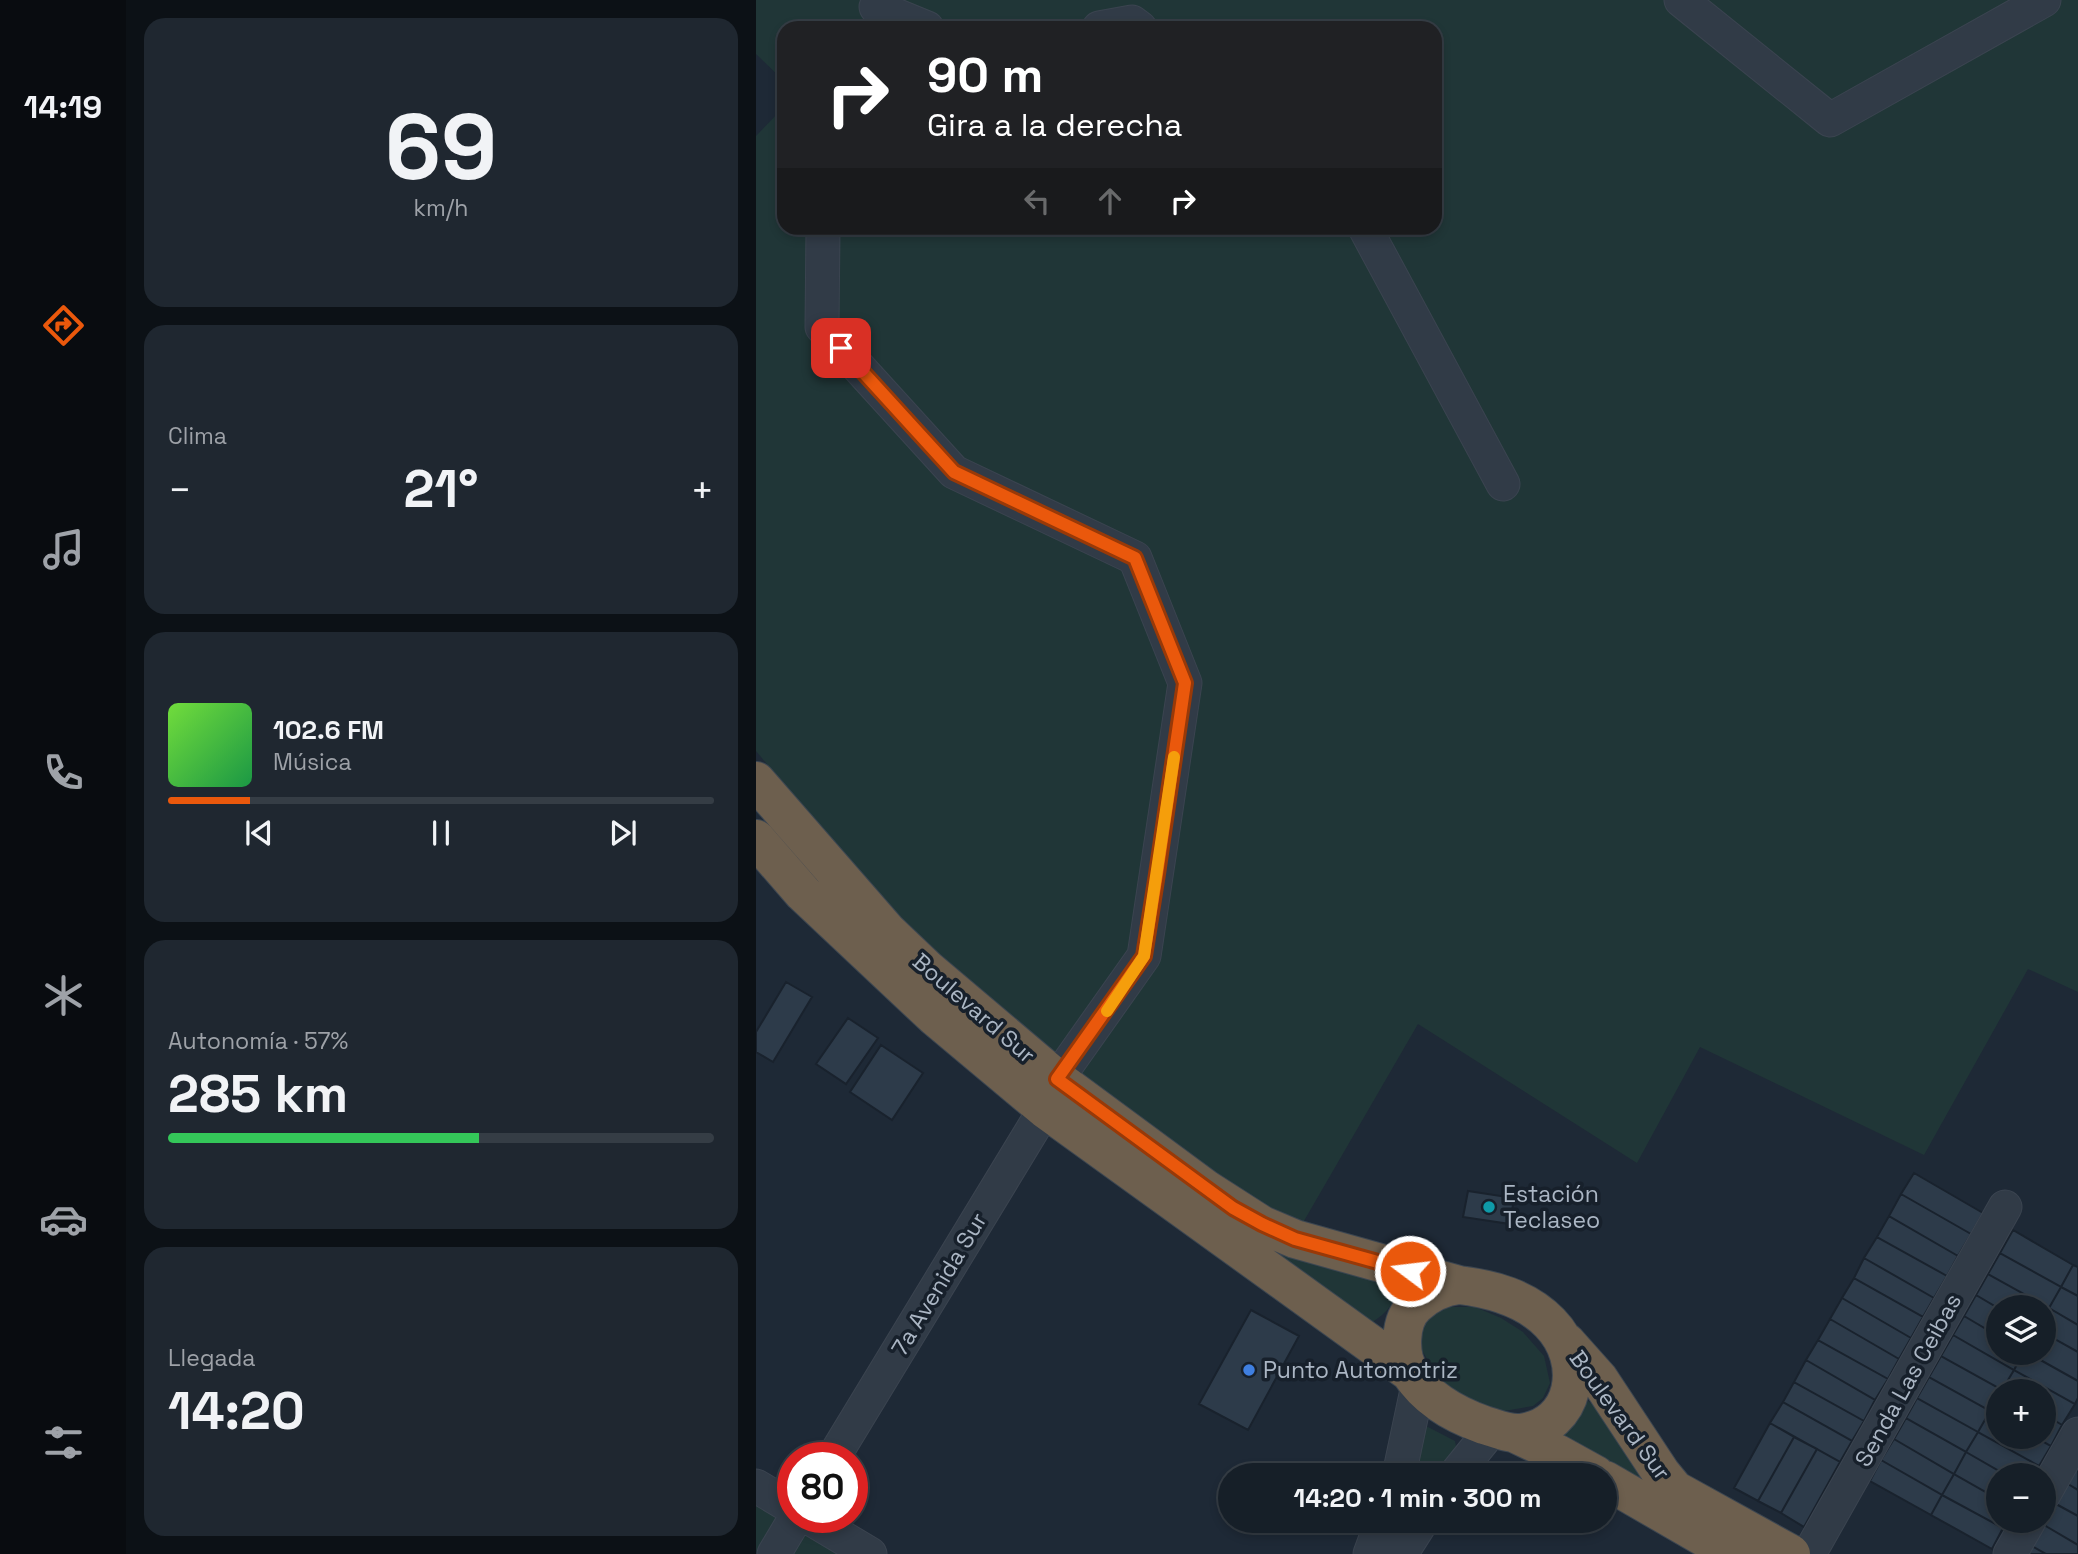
<!DOCTYPE html>
<html lang="es">
<meta charset="utf-8">
<style>
:root{--surface:#161f28;--page:#1f2730;--text:#f1f3f6;--muted:#9ea2a8;--line:#353d45;--accent:#ea580c}
body{margin:0;font-family:"Space Grotesk",sans-serif;background:var(--page);color:var(--text);height:100vh;display:flex;flex-direction:column;font-size:26px;white-space:nowrap}
*{box-sizing:border-box;margin:0}
p{font-size:23px;color:var(--muted)}
.icon{flex:none;width:38px;height:38px;fill:none;stroke:currentColor;stroke-width:2;stroke-linecap:round;stroke-linejoin:round}
.map{position:relative;flex:1;overflow:hidden}
.details{display:flex;flex-direction:column;gap:18px;padding:18px;background:#0c1116;width:630px}
.details>*{flex:none}
.top-card{position:absolute;left:21px;top:21px;width:665px;height:214px;border-radius:21px;box-shadow:0 4px 10px #0003,0 0 0 2px var(--line);background:#202124;color:#fff;overflow:hidden}
.fabs{position:absolute;left:1230px;top:1295px;display:grid;gap:14px}
.fabs a{display:grid;place-items:center;width:70px;height:70px;border-radius:50%;background:var(--surface);box-shadow:0 4px 10px #0003,0 0 0 2px var(--line);font-size:35px}
.speed{position:absolute;left:21px;top:1442px;display:flex;gap:14px;font-size:35px;font-weight:700;text-align:center}
.speed>*{display:grid;place-content:center;width:91px;height:91px;border-radius:50%;background:var(--surface);box-shadow:0 4px 10px #0003,0 0 0 2px var(--line);line-height:1}
.speed .limit{border:10px solid #d22;background:#fff;color:#111}
.pin{position:absolute;display:grid;place-items:center;width:60px;height:60px;color:#fff;margin:-30px;border-radius:14px;box-shadow:0 4px 10px #0006}
.me{position:absolute;width:77px;margin:-38px;rotate:285deg;stroke-linejoin:round;filter:drop-shadow(0 0 5px #0008)}
.turn{display:flex;align-items:center;gap:24px;height:147px;padding:0 35px;font-size:32px}
.turn .icon{width:91px;height:91px;stroke-width:2.5}
.turn b{display:block;font-size:49px;line-height:60px}
.lanes{display:flex;align-items:center;height:66px;padding:0 35px;background:#0003;justify-content:center;gap:35px;direction:ltr}
.lanes .off{opacity:.35}
.big{font-size:52px;font-weight:800;line-height:1.1}
.details .widget{flex:1;display:flex;flex-direction:column;justify-content:center;gap:10px;min-width:0;padding:0 24px;border-radius:21px;background:var(--page)}
.details .dial{align-items:center;gap:0}
.dial b{font-size:91px;line-height:1}
.song{display:flex;align-items:center;gap:21px}
.cover{width:84px;height:84px;border-radius:10px;background:linear-gradient(135deg,hsl(100 70% 55%),hsl(140 70% 35%))}
.played{height:7px;border-radius:4px;background:linear-gradient(90deg,var(--accent) 15%,var(--line) 15%)}
.keys{display:flex;justify-content:space-around;direction:ltr}
.heat{display:flex;justify-content:space-between;align-items:center;font-size:38px;direction:ltr}
.charge{height:10px;border-radius:5px;background:linear-gradient(90deg,#34c759 57%,var(--line) 0)}
.trip{position:absolute;left:462px;top:1463px;width:399px;height:70px;border-radius:35px;background:var(--surface);box-shadow:0 4px 10px #0003,0 0 0 2px var(--line);font-weight:800;line-height:70px;text-align:center}
main{display:flex;flex:1;min-height:0}
.menu{display:flex;flex-direction:column;width:126px;justify-content:space-around;align-items:center;background:#090c10;color:var(--muted)}
.menu .icon{width:49px;height:49px}
.menu .on{color:var(--accent)}
.menu b{font-size:32px;color:var(--text)}
.map>svg:first-child{display:block}
.green{fill:#203637}
.building{fill:#2d3b4a;stroke:#19222d;stroke-width:2}
.lines{fill:none;stroke-linecap:round;stroke-linejoin:round}
.minor-casing{stroke:#3b4450;stroke-width:35}
.highway-casing{stroke:#3c4651;stroke-width:40}
.minor{stroke:#313b47;stroke-width:33}
.highway{stroke:#6d5f4e;stroke-width:38}
.route-casing{stroke:#983908;stroke-width:18}
.route{stroke:#ea580c;stroke-width:12}
.slow{stroke:#f59e0b;stroke-width:12}
.culture-dot{fill:#0f9aa8;stroke:#17202b;stroke-width:2.5}
.shop-dot{fill:#3f7fe0;stroke:#17202b;stroke-width:2.5}
.labels{text-anchor:middle;dominant-baseline:central;stroke-width:7;stroke-linejoin:round;paint-order:stroke}
.street-label{font-size:23px;fill:#abb6c4;stroke:#17202b}
.poi-label{font-size:23px;fill:#abb6c4;stroke:#17202b;text-anchor:start}
</style>
<main>
<nav class="menu">
<b>14:19</b>
<svg class="icon on" aria-label="directions" viewBox="0 0 24 24"><path d="M12 3l9 9-9 9-9-9zM9 14v-3h6M13 9l2 2-2 2"/></svg>
<svg class="icon" aria-label="music" viewBox="0 0 24 24"><path d="M9 18V5l10-2v13"/><circle cx="6" cy="18" r="3"/><circle cx="16" cy="16" r="3"/></svg>
<svg class="icon" aria-label="phone" viewBox="0 0 24 24"><path d="M5 4h4l2 5-3 2q2 4 5 5l2-3 5 2v4C11 20 4 13 5 4z"/></svg>
<svg class="icon" aria-label="climate" viewBox="0 0 24 24"><path d="M12 3v18M4 7l16 10M4 17L20 7"/></svg>
<svg class="icon" aria-label="car" viewBox="0 0 24 24"><path d="M5 17H2v-5l4-1 3-4h7l3 4 3 1v5h-3M9 17h6M6 11h13"/><circle cx="7" cy="17" r="2"/><circle cx="17" cy="17" r="2"/></svg>
<svg class="icon" aria-label="filters" viewBox="0 0 24 24"><path d="M4 7h16M4 17h16"/><circle cx="9" cy="7" r="2"/><circle cx="15" cy="17" r="2"/></svg>
</nav>
<section class="details">
<div class="widget dial"><b>69</b><p>km/h</p></div>
<div class="widget"><p>Clima</p>
<div class="heat"><a>−</a><b class="big">21°</b><a>+</a></div>
</div>
<div class="widget">
<div class="song"><i class="cover"></i><div><b>102.6 FM</b><p>Música</p></div></div>
<div class="played"></div>
<div class="keys"><svg class="icon" aria-label="previous" viewBox="0 0 24 24"><path d="M18 5L8 12l10 7zM5 5v14"/></svg><svg class="icon" aria-label="pause" viewBox="0 0 24 24"><path d="M8 5v14M16 5v14"/></svg><svg class="icon" aria-label="next" viewBox="0 0 24 24"><path d="M6 5l10 7-10 7zM19 5v14"/></svg></div>
</div>
<div class="widget"><p>Autonomía · 57%</p><b class="big">285 km</b><div class="charge"></div></div>
<div class="widget"><p>Llegada</p><b class="big">14:20</b></div>
</section>
<div class="map">
<svg width="1322" height="1554" viewBox="0 0 1322 1554">
<rect width="100%" height="100%" fill="#1e2936"/>
<path class="green" d="M0 0H1322V992L1272 969 1168 1155 944 1047 881 1163 662 1024 530 1252 641 1286C642 1301 627 1317 614 1323L474 1226 141 919 0 751V136L28 107V228H679V28H28V81L0 54Z
M694 1307H719L745 1318 767 1332 788 1356 794 1383 787 1398 777 1406 748 1411 719 1403 683 1379 664 1347 665 1327 676 1315Z
M832 1401 838 1406 898 1499 805 1440V1431Z
M672 1427 699 1441 701 1452 679 1475H651L667 1428Z
M0 1501 23 1515 0 1552Z
M43 1527 90 1554H27Z"/>
<path class="building" d="M30 982 56 997 17 1062 0 1052V1032Z
M92 1018 122 1038 90 1084 60 1064Z
M125 1045 167 1073 136 1120 94 1092Z
M1158 1173 1227 1213 1215 1234 1145 1194Z
M712 1191 758 1198 754 1224 707 1217Z
M1145 1194 1215 1234 1202 1256 1133 1216Z
M1133 1216 1202 1256 1191 1276 1121 1237Z
M1257 1230 1317 1265 1305 1287 1244 1253Z
M1121 1237 1191 1276 1178 1298 1108 1258Z
M1244 1253 1305 1287 1293 1308 1232 1274Z
M1108 1258 1178 1298 1167 1317 1098 1278Z
M1317 1265 1322 1267V1296L1305 1287Z
M1232 1274 1293 1308 1288 1317V1307L1242 1308 1220 1295Z
M1098 1278 1167 1317 1155 1338 1086 1298Z
M1305 1287 1322 1296V1325L1293 1308Z
M1220 1295 1242 1308V1336L1208 1316Z
M1086 1298 1155 1338 1143 1359 1074 1319Z
M1293 1308 1322 1325V1352L1288 1333V1317Z
M495 1310 543 1336 492 1430 443 1404Z
M1208 1316 1242 1336V1353H1267L1258 1370 1197 1335Z
M1074 1319 1143 1359 1132 1379 1062 1340Z
M1288 1333 1322 1352V1381L1272 1353H1288Z
M1197 1335 1258 1370 1246 1390 1185 1356Z
M1062 1340 1132 1379 1119 1400 1050 1360Z
M1267 1353H1272L1322 1381V1398L1319 1404 1258 1370Z
M1185 1356 1246 1390 1242 1391V1396L1234 1411 1173 1377Z
M1050 1360 1119 1400 1108 1421 1038 1382Z
M1258 1370 1319 1404 1306 1425 1288 1414V1391L1246 1390Z
M1173 1377 1234 1411 1222 1432 1161 1398Z
M1038 1382 1108 1421 1096 1441 1027 1402Z
M1242 1396V1416L1234 1411Z
M1161 1398 1222 1432 1210 1452 1150 1418Z
M1027 1402 1096 1441 1084 1462 1014 1423Z
M1234 1411 1242 1416V1437H1279L1295 1446 1283 1466 1222 1432Z
M1288 1414 1306 1425 1295 1446 1279 1437H1288Z
M1150 1418 1210 1452 1198 1474 1138 1439Z
M1014 1423 1038 1437 1002 1501 978 1488Z
M1222 1432 1283 1466 1278 1475H1250L1210 1452Z
M1038 1437 1061 1449 1025 1513 1002 1501Z
M1138 1439 1198 1474 1186 1495 1125 1460Z
M1061 1449 1084 1462 1048 1527 1025 1513Z
M1210 1452 1250 1475H1242V1499L1198 1474Z
M1125 1460 1186 1495 1175 1515 1114 1481Z
M1322 1466V1490L1312 1484Z
M1198 1474 1242 1499V1521H1252L1247 1528 1186 1495Z
M1312 1484 1322 1490V1516L1300 1504Z
M1186 1495 1247 1528 1236 1549 1175 1515Z
M1300 1504 1322 1516V1545L1288 1525Z
M1288 1525 1322 1545V1554H1290L1276 1546Z
M1276 1546 1290 1554H1272Z"/>
<g class="lines">
<g class="minor-casing">
<path id="minor" d="M925 0 1074 120 1288 0
M120 7 171 28
M343 28 376 22 384 28
M67 228 66 327 198 472 379 558 429 683 388 956 301 1079
M609 228 747 484
M77 1458 289 1109
M643 1475 662 1385
M699 1475 737 1428
M0 1486 37 1508
M1288 1494 1322 1434
M52 1517 114 1554
M18 1554 40 1517
M614 1554 626 1521
M645 1554 666 1521
M1053 1554 1249 1207
M1254 1554 1273 1521"/>
</g>
<g class="highway-casing">
<path id="highway" d="M0 781 131 931 171 969 301 1079 450 1189 506 1225 539 1239 703 1285
M0 839 47 893 179 1017 289 1109 652 1371
M703 1285C736 1289 770 1298 794 1323 831 1361 821 1426 764 1433 752 1434 739 1428 728 1425 700 1415 671 1399 655 1374 642 1356 643 1320 660 1305 672 1294 687 1287 703 1285Z
M810 1342 843 1379 905 1473 919 1490 1035 1554
M758 1433 802 1454 840 1475
M849 1480 977 1554"/>
</g>
<use href="#minor" class="minor"/>
<use href="#highway" class="highway"/>
</g>
<g class="lines">
<g class="route-casing">
<path id="route" d="M85 348 198 472 379 558 429 683 401 874 388 956 301 1079 477 1208 506 1224 539 1239 654 1271"/>
</g>
<use href="#route" class="route"/>
<path class="slow" d="M351 1011 388 956 418 757"/>
</g>
<circle class="culture-dot" cx="733" cy="1207" r="7"/>
<circle class="shop-dot" cx="493" cy="1370" r="7"/>
<g class="labels">
<g class="street-label">
<text transform="translate(218 1008) rotate(41)">Boulevard Sur</text>
<text transform="translate(183 1284) rotate(-59)">7a Avenida Sur</text>
<text transform="translate(1152 1380) rotate(-61)">Senda Las Ceibas</text>
<text transform="translate(864 1415) rotate(54)">Boulevard Sur</text>
</g>
<g class="poi-label">
<text x="747" y="1194">Estación<tspan x="747" dy="26">Teclaseo</tspan></text>
<text x="507" y="1370">Punto Automotriz</text>
</g>
</g>
</svg>
<div class="fabs">
<a><svg class="icon" aria-label="layers" viewBox="0 0 24 24"><path d="M12 4l9 5-9 5-9-5zM3 14l9 5 9-5"/></svg></a>
<a>+</a>
<a>−</a>
</div>
<div class="speed"><div class="limit">80</div></div>
<div class="pin" style="left:85px;top:348px;background:#d93025"><svg class="icon" aria-label="arrive" viewBox="0 0 24 24"><path d="M6 21V4h12l-3 4 3 4H6"/></svg></div>
<svg class="me" style="left:654px;top:1271px" viewBox="-20 -20 40 40"><circle r="17" fill="#ea580c" stroke="#fff" stroke-width="3"/><path d="M0-11L8 9 0 5-8 9z" fill="#fff"/></svg>
<div class="trip">14:20 · 1 min · 300 m</div>
<div class="top-card">
<div class="turn"><svg class="icon" aria-label="right" viewBox="0 0 24 24"><path d="M7 20v-9h11M14 6l5 5-5 5"/></svg><div><b>90 m</b>Gira a la derecha</div></div>
<div class="lanes"><svg class="icon off" aria-label="left" viewBox="0 0 24 24"><path d="M17 20v-9H6M10 6l-5 5 5 5"/></svg><svg class="icon off" aria-label="ahead" viewBox="0 0 24 24"><path d="M12 20V5M6 11l6-6 6 6"/></svg><svg class="icon" aria-label="right" viewBox="0 0 24 24"><path d="M7 20v-9h11M14 6l5 5-5 5"/></svg></div>
</div>
</div>
</main>
